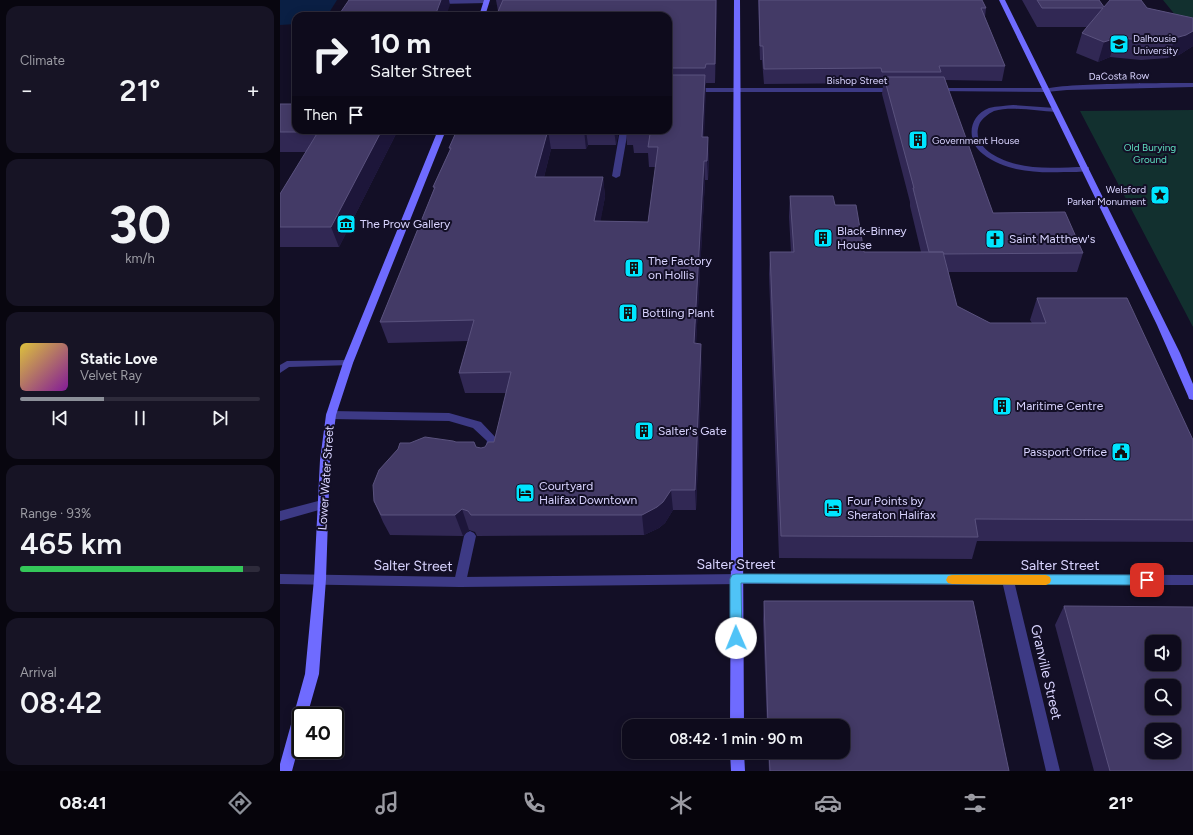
<!DOCTYPE html>
<meta charset="utf-8">
<style>
:root{--surface:#0e0b1c;--page:#171425;--text:#f1f3f6;--muted:#9b9ba3;--line:#2e2b3b;--accent:#8c9099}
body{margin:0;font-family:Figtree,sans-serif;background:var(--page);color:var(--text);height:100vh;display:flex;flex-direction:column;font-size:15px;white-space:nowrap}
*{box-sizing:border-box;margin:0}
p{font-size:13px;color:var(--muted)}
.icon{flex:none;width:22px;height:22px;fill:none;stroke:currentColor;stroke-width:2;stroke-linecap:round;stroke-linejoin:round}
.map{position:relative;flex:1;overflow:hidden}
.details{display:flex;flex-direction:column;gap:6px;padding:6px;background:#08060f;width:280px}
.details>*{flex:none}
.hud{position:absolute;left:12px;top:12px;width:380px;height:122px;border-radius:12px;box-shadow:0 2px 10px #0003,0 0 0 1px var(--line);background:#0e0b1c;color:var(--text);overflow:hidden}
.fabs{position:absolute;left:865px;top:635px;display:grid;gap:8px}
.fabs a{display:grid;place-items:center;width:36px;height:36px;border-radius:8px;background:var(--surface);box-shadow:0 2px 10px #0003,0 0 0 1px var(--line);font-size:20px}
.speed{position:absolute;left:12px;top:707px;display:flex;gap:8px;font-size:20px;font-weight:700;text-align:center}
.speed>*{display:grid;place-content:center;width:52px;height:52px;border-radius:50%;background:var(--surface);box-shadow:0 2px 10px #0003,0 0 0 1px var(--line);line-height:1}
.speed .limit{border:2px solid #111;border-radius:6px;background:#fff;color:#111}
.pin{position:absolute;display:grid;place-items:center;width:34px;height:34px;color:#fff;margin:-17px;border-radius:8px;box-shadow:0 2px 6px #0006}
.me{position:absolute;width:44px;margin:-22px;rotate:359deg;stroke-linejoin:round;filter:drop-shadow(0 0 3px #0008)}
.turn{display:flex;align-items:center;gap:14px;height:84px;padding:0 12px;font-size:18px}
.turn .icon{width:52px;height:52px;stroke-width:2.5}
.turn b{display:block;font-size:28px;line-height:34px}
.then{display:flex;align-items:center;height:38px;padding:0 12px;background:#0003;gap:8px;font-size:15px}
.big{font-size:30px;font-weight:600;line-height:1.1}
.details .tile{flex:1;display:flex;flex-direction:column;justify-content:center;gap:6px;min-width:0;padding:0 14px;border-radius:12px;background:var(--page)}
.details .dial{align-items:center;gap:0}
.dial b{font-size:52px;line-height:1}
.song{display:flex;align-items:center;gap:12px}
.cover{width:48px;height:48px;border-radius:6px;background:linear-gradient(135deg,hsl(50 70% 55%),hsl(290 70% 35%))}
.played{height:4px;border-radius:2px;background:linear-gradient(90deg,var(--accent) 35%,var(--line) 35%)}
.keys{display:flex;justify-content:space-around;direction:ltr}
.heat{display:flex;justify-content:space-between;align-items:center;font-size:22px;direction:ltr}
.charge{height:6px;border-radius:3px;background:linear-gradient(90deg,#34c759 93%,var(--line) 0)}
.trip{position:absolute;left:342px;top:719px;width:228px;height:40px;border-radius:12px;background:var(--surface);box-shadow:0 2px 10px #0003,0 0 0 1px var(--line);font-weight:600;line-height:40px;text-align:center}
.menu{display:flex;height:64px;justify-content:space-around;align-items:center;background:#06040b;color:var(--muted)}
.menu .icon{width:28px;height:28px}
.menu .active{color:var(--accent)}
.menu b{font-size:18px;color:var(--text)}
main{display:flex;flex:1;min-height:0}
.map>svg:first-child{display:block}
.green{fill:#12302f}
.water{fill:#0a1f44}
.lines{fill:none;stroke-linecap:round;stroke-linejoin:round}
.lane{fill:#3d3a85;fill-rule:evenodd}
.street{fill:#3d3a85;fill-rule:evenodd}
.secondary{fill:#6f6bff;fill-rule:evenodd}
.wall{fill:#312854}
.shaded-wall{fill:#1d163a}
.building{fill:#433a66;stroke:#5a527e;fill-rule:evenodd}
.route{fill:#4fc3f7;stroke:#337fa1}
.slow{fill:#f59e0b}
.labels{text-anchor:middle;dominant-baseline:central;stroke-width:4;stroke-linejoin:round;paint-order:stroke}
.far-poi-label{font-size:10px;fill:#d9d4ff;stroke:#130f26;text-anchor:start}
.far-street-label{font-size:10px;fill:#d9d4ff;stroke:#130f26}
.far-park-label{font-size:10px;fill:#5fe0c0;stroke:#130f26}
.poi-label{font-size:12px;fill:#d9d4ff;stroke:#130f26;text-anchor:start}
.street-label{font-size:12px;fill:#d9d4ff;stroke:#130f26}
.near-street-label{font-size:14px;fill:#d9d4ff;stroke:#130f26}
</style>
<main>
<section class="details">
<div class="tile"><p>Climate</p>
<div class="heat"><a>−</a><b class="big">21°</b><a>+</a></div>
</div>
<div class="tile dial"><b>30</b><p>km/h</p></div>
<div class="tile">
<div class="song"><i class="cover"></i><div><b>Static Love</b><p>Velvet Ray</p></div></div>
<div class="played"></div>
<div class="keys"><svg class="icon" aria-label="previous" viewBox="0 0 24 24"><path d="M18 5L8 12l10 7zM5 5v14"/></svg><svg class="icon" aria-label="pause" viewBox="0 0 24 24"><path d="M8 5v14M16 5v14"/></svg><svg class="icon" aria-label="next" viewBox="0 0 24 24"><path d="M6 5l10 7-10 7zM19 5v14"/></svg></div>
</div>
<div class="tile"><p>Range · 93%</p><b class="big">465 km</b><div class="charge"></div></div>
<div class="tile"><p>Arrival</p><b class="big">08:42</b></div>
</section>
<div class="map">
<svg width="913" height="771" viewBox="0 0 913 771">
<rect width="100%" height="100%" fill="#130f26"/>
<path class="green" d="M883 0H913V27H905Z
M913 110V327L800 111Z"/>
<path class="water" d="M0 0H57L47 16H16V24L0 25Z"/>
<g class="lines">
<path class="lane" d="M206 0 208 1V3L158 4 155 2 158 0Z
M913 83V87L787 90 766 92 763 90C772 83 892 83 913 83Z
M733 105 775 108 779 110 775 112C758 111 731 106 714 111 708 114 701 119 699 125 691 147 719 160 736 164 758 170 783 167 806 167H809V171C801 172 792 172 784 172 757 173 726 172 703 154 686 141 688 116 709 108 717 106 725 106 733 105Z
M340 130H348L340 176 336 178 332 176Z
M68 360 73 363 71 365 9 367 0 373V365L7 361Z
M51 411 169 413 201 422 218 440 213 457H205L204 454 207 441 193 428 169 421 51 419 47 418 46 415 47 412Z
M42 500 46 502 48 505 46 508 0 521V511Z
M190 531 194 533 196 536 186 582 184 586 180 587 176 586 174 582 184 536 186 533Z"/>
<path class="street" d="M388 88H616L619 90 616 92H388Z
M656 88H766L769 90 766 92 654 91V89Z
M0 574 180 577 463 574 913 575V585H735L780 771H766L723 585 463 584 180 587 0 584Z"/>
<path class="secondary" d="M204 0H210L205 16H199Z
M454 0H460L464 726H450Z
M719 0H725L900 353 913 384V400L909 399 908 396 877 325Z
M158 130H166L73 363 56 415 50 460 46 579 39 674 27 716H21V738L12 771H0V764L25 674 34 579 40 460 46 415 63 363Z
M450 752H464L465 771H451Z"/>
</g>
<path class="wall" d="M216 0H437L435 83H426L425 86 424 137 429 156 428 180H425L416 343 422 364 416 510H393L385 523 379 528 364 535 197 536 195 532 189 530 183 536 110 535 103 522 94 501 176 442 201 448 205 447 214 442 226 393H185L179 373 188 341 108 343 100 322 154 189 153 187 170 150 169 148 176 132 175 130H339L336 145H308L306 149H271L264 177H323L325 197 320 221 368 222 376 167H369L368 153H354L353 145H347L346 130H388V16L218 11Z
M478 0H702L706 8 705 17 725 66 722 81 665 80 713 213 803 253 797 272H668L677 306 710 323H752L750 320 757 298 913 440V542L697 541 692 559 499 558 489 274 490 252H511L509 217 510 196 555 205 584 252H641L630 206V202L602 94 603 86H600L599 83 484 84 482 60H480Z
M742 0H819L824 7 867 8 913 18V46L899 55 888 58 861 60 830 57 818 62 796 53 802 33 807 27H757Z
M0 104 16 130H118L59 247H0V194L26 152H0Z
M484 601 729 771H489L488 752H563V726H487L483 620Z
M784 606 913 771H814L775 625Z"/>
<path class="shaded-wall" d="M161 0H169L170 5 166 16H155Z
M436 0H437L435 83V64Z
M913 31V46L899 55 888 58 895 38Z
M836 38 830 57 818 62 824 42Z
M425 75 426 94 423 156 422 137Z
M102 130H118L59 247 51 227Z
M268 130 271 149 259 197 255 177Z
M304 130H306L308 145 306 149Z
M334 130H339L336 145Z
M428 137 429 156 428 180 427 161Z
M424 161 425 180 415 364 414 343Z
M323 177 325 197 317 241 314 221Z
M421 344 422 364 416 510 415 490Z
M391 490 393 510 385 523 379 528 364 535 362 515Z
M182 509 189 530 183 536 175 515Z"/>
<path class="building" d="M69 0H161L155 16H58Z
M223 0H436L435 64H426L425 68H388V16H216Z
M479 0H702L706 8H701L725 66H659L661 72H602L601 68 484 69 483 46H480Z
M757 0H819L824 7 830 0H861L867 8 913 18V31L906 35 895 38 867 40 836 38 824 42 802 33 823 8H762Z
M388 75H425L422 137H428L427 161H424L414 343 421 344 415 490H391L383 502 377 507 362 515H191L188 511 182 509 175 515H101L94 501 93 485 99 470 118 449 120 443H130L145 437 173 441 176 442H194L196 447 201 448 205 447 208 442H214L231 372 179 373 194 320 100 322 155 187H153L171 148H169L177 130H268L255 177H323L314 221 368 222 378 147H368L370 134H352V130H388Z
M604 77H664L713 213 785 212 803 253 664 254 663 252H649L633 188H634Z
M0 104H16V130H102L51 227H0V194L38 132H0Z
M510 196H553L555 205H576L584 252H663L677 306 710 323H766L757 298H847L913 440V520L695 519 698 537 501 536 490 252H514Z
M484 601H693L729 771H490L489 752H563V726H488Z
M784 606 913 607V771H830ZM872 642H894V664H872ZM872 686H894V708H872ZM872 730H894V752H872Z"/>
<path class="route" d="M456 574 867 575 870 577 872 580 870 583 867 585 461 583 462 638 460 641 456 643 452 641 450 638V579L452 575Z"/>
<path class="slow" d="M672 575H766L770 577 771 580 770 583 766 585 672 584 668 583 666 580 668 576Z"/>
<defs>
<g id="university-square" transform="scale(1)"><rect x="-9" y="-9" width="18" height="18" rx="4" fill="#00e5ff" stroke="#130f26"/><path d="M0-5L7-2L0 1L-7-2ZM-4 1L0 2.5L4 1V4Q0 6-4 4Z" fill="#111"/></g>
<g id="building-square" transform="scale(1)"><rect x="-9" y="-9" width="18" height="18" rx="4" fill="#00e5ff" stroke="#130f26"/><path d="M-4-6H4V6H1V3H-1V6H-4ZM-2.5-4.3h1.7v1.8h-1.7ZM.8-4.3h1.7v1.8H.8ZM-2.5-1h1.7V.8h-1.7ZM.8-1h1.7V.8H.8Z" fill="#111"/></g>
<g id="sight-square" transform="scale(1)"><rect x="-9" y="-9" width="18" height="18" rx="4" fill="#00e5ff" stroke="#130f26"/><path d="M0-6L1.8-2.2L6-1.7L2.9 1.2L3.7 5.4L0 3.3L-3.7 5.4L-2.9 1.2L-6-1.7L-1.8-2.2Z" fill="#111"/></g>
<g id="museum-square" transform="scale(1)"><rect x="-9" y="-9" width="18" height="18" rx="4" fill="#00e5ff" stroke="#130f26"/><path d="M0-6L6-3V-2H-6V-3ZM-5-1h2V3h-2ZM-1-1h2V3h-2ZM3-1h2V3H3ZM-6 4H6V6H-6Z" fill="#111"/></g>
<g id="church-square" transform="scale(1)"><rect x="-9" y="-9" width="18" height="18" rx="4" fill="#00e5ff" stroke="#130f26"/><path d="M-1.2-6h2.4v3.5h3.3v2.4h-3.3V6h-2.4V-.1h-3.3v-2.4h3.3Z" fill="#111"/></g>
<g id="civic-square" transform="scale(1)"><rect x="-9" y="-9" width="18" height="18" rx="4" fill="#00e5ff" stroke="#130f26"/><path d="M-.6-6.5H3V-4.5H.6V-3L4-1V1h2V6H-6V1h2V-1L-.6-3ZM-1.2 2.5V6h2.4V2.5Z" fill="#111"/></g>
<g id="hotel-square" transform="scale(1)"><rect x="-9" y="-9" width="18" height="18" rx="4" fill="#00e5ff" stroke="#130f26"/><path d="M-6-4.5h1.5V1H6V5H4.5V3h-9V5H-6ZM-4 0a1.8 1.8 0 1 1 3.6 0ZM.5 0V-2.5h3Q6-2.5 6 0Z" fill="#111"/></g>
</defs>
<g fill-rule="evenodd">
<use href="#university-square" x="839" y="44"/>
<use href="#building-square" x="638" y="140"/>
<use href="#sight-square" x="880" y="195"/>
<use href="#museum-square" x="66" y="224"/>
<use href="#building-square" x="543" y="238"/>
<use href="#church-square" x="715" y="239"/>
<use href="#building-square" x="354" y="268"/>
<use href="#building-square" x="348" y="313"/>
<use href="#building-square" x="722" y="406"/>
<use href="#building-square" x="364" y="431"/>
<use href="#civic-square" x="841" y="452"/>
<use href="#hotel-square" x="245" y="493"/>
<use href="#hotel-square" x="553" y="508"/>
</g>
<g class="labels">
<g class="far-poi-label">
<text x="853" y="38">Dalhousie<tspan x="853" dy="12">University</tspan></text>
<text x="652" y="140">Government House</text>
<text x="866" y="189" text-anchor="end">Welsford<tspan x="866" dy="12">Parker Monument</tspan></text>
</g>
<g class="far-street-label">
<text transform="translate(839 76) rotate(-1)">DaCosta Row</text>
<text x="577" y="80">Bishop Street</text>
</g>
<g class="far-park-label">
<text x="870" y="147">Old Burying<tspan x="870" dy="12">Ground</tspan></text>
</g>
<g class="poi-label">
<text x="80" y="224">The Prow Gallery</text>
<text x="557" y="231">Black-Binney<tspan x="557" dy="14">House</tspan></text>
<text x="729" y="239">Saint Matthew's</text>
<text x="368" y="261">The Factory<tspan x="368" dy="14">on Hollis</tspan></text>
<text x="362" y="313">Bottling Plant</text>
<text x="736" y="406">Maritime Centre</text>
<text x="378" y="431">Salter's Gate</text>
<text x="827" y="452" text-anchor="end">Passport Office</text>
<text x="259" y="486">Courtyard<tspan x="259" dy="14">Halifax Downtown</tspan></text>
<text x="567" y="501">Four Points by<tspan x="567" dy="14">Sheraton Halifax</tspan></text>
</g>
<g class="street-label">
<text transform="translate(46 478) rotate(-86)">Lower Water Street</text>
</g>
<g class="near-street-label">
<text x="456" y="564">Salter Street</text>
<text x="780" y="565">Salter Street</text>
<text transform="translate(133 566) rotate(1)">Salter Street</text>
<text transform="translate(766 672) rotate(77)">Granville Street</text>
</g>
</g>
</svg>
<div class="fabs">
<a><svg class="icon" aria-label="sound" viewBox="0 0 24 24"><path d="M4 9h4l5-4v14l-5-4H4zM17 9q2 3 0 6"/></svg></a>
<a><svg class="icon" aria-label="search" viewBox="0 0 24 24"><circle cx="10" cy="10" r="6"/><path d="M15 15l6 6"/></svg></a>
<a><svg class="icon" aria-label="layers" viewBox="0 0 24 24"><path d="M12 4l9 5-9 5-9-5zM3 14l9 5 9-5"/></svg></a>
</div>
<div class="speed"><div class="limit">40</div></div>
<div class="pin" style="left:867px;top:580px;background:#d93025"><svg class="icon" aria-label="arrive" viewBox="0 0 24 24"><path d="M6 21V4h12l-3 4 3 4H6"/></svg></div>
<svg class="me" style="left:456px;top:638px" viewBox="-20 -20 40 40"><circle r="19" fill="#fff"/><path d="M0-13L10 11 0 6-10 11z" fill="#4fc3f7"/></svg>
<div class="trip">08:42 · 1 min · 90 m</div>
<div class="hud">
<div class="turn"><svg class="icon" aria-label="right" viewBox="0 0 24 24"><path d="M7 20v-9h11M14 6l5 5-5 5"/></svg><div><b>10 m</b>Salter Street</div></div>
<div class="then">Then<svg class="icon" aria-label="arrive" viewBox="0 0 24 24"><path d="M6 21V4h12l-3 4 3 4H6"/></svg></div>
</div>
</div>
</main>
<nav class="menu">
<b>08:41</b>
<svg class="icon active" aria-label="directions" viewBox="0 0 24 24"><path d="M12 3l9 9-9 9-9-9zM9 14v-3h6M13 9l2 2-2 2"/></svg>
<svg class="icon" aria-label="music" viewBox="0 0 24 24"><path d="M9 18V5l10-2v13"/><circle cx="6" cy="18" r="3"/><circle cx="16" cy="16" r="3"/></svg>
<svg class="icon" aria-label="phone" viewBox="0 0 24 24"><path d="M5 4h4l2 5-3 2q2 4 5 5l2-3 5 2v4C11 20 4 13 5 4z"/></svg>
<svg class="icon" aria-label="climate" viewBox="0 0 24 24"><path d="M12 3v18M4 7l16 10M4 17L20 7"/></svg>
<svg class="icon" aria-label="car" viewBox="0 0 24 24"><path d="M5 17H2v-5l4-1 3-4h7l3 4 3 1v5h-3M9 17h6M6 11h13"/><circle cx="7" cy="17" r="2"/><circle cx="17" cy="17" r="2"/></svg>
<svg class="icon" aria-label="filters" viewBox="0 0 24 24"><path d="M4 7h16M4 17h16"/><circle cx="9" cy="7" r="2"/><circle cx="15" cy="17" r="2"/></svg>
<b>21°</b>
</nav>
